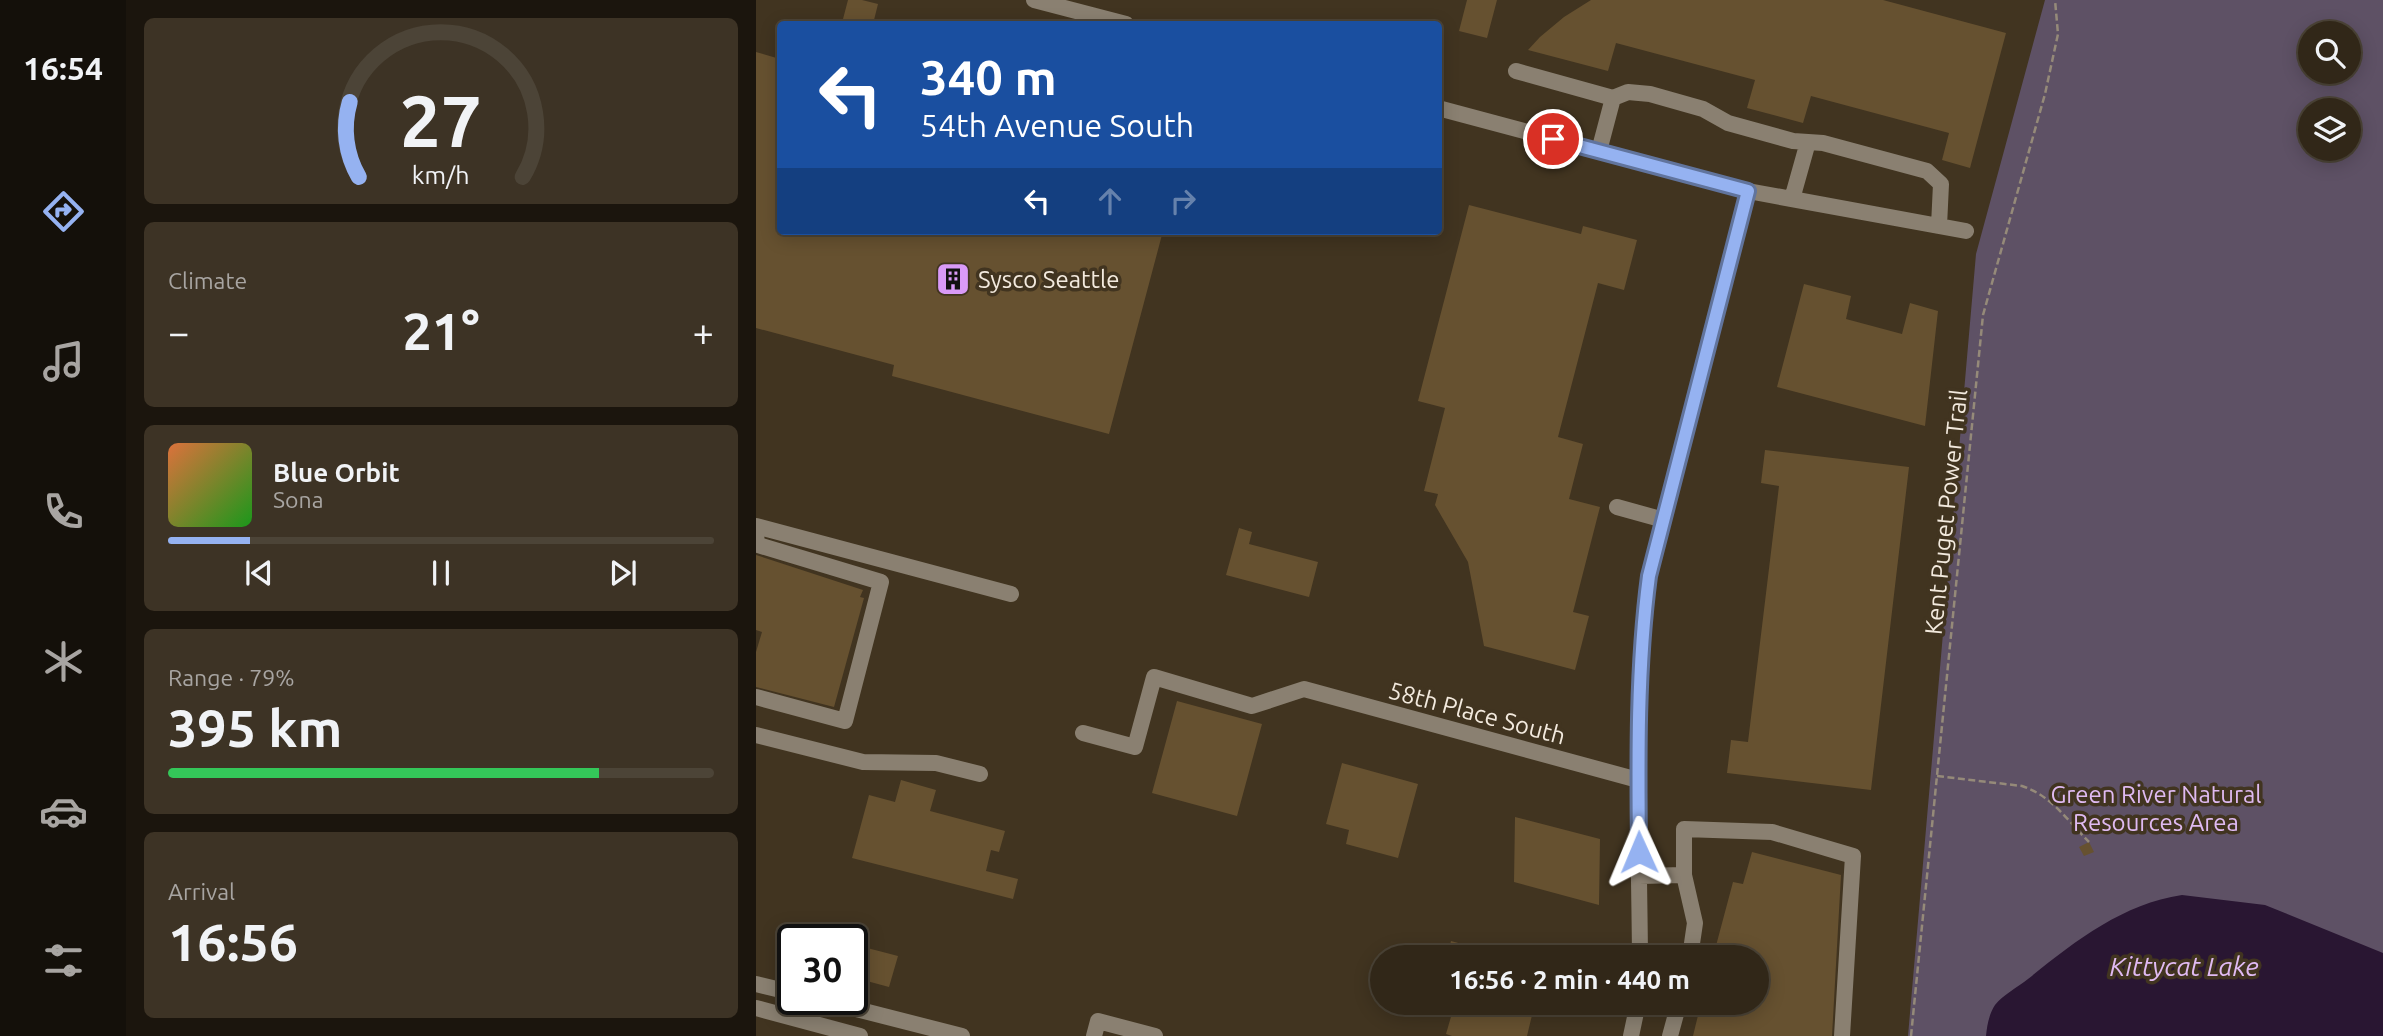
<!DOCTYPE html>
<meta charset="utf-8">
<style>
:root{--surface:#312718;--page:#3d3325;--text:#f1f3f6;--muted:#a8a5a2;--line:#4c4437;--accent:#95b2f1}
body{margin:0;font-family:Ubuntu,sans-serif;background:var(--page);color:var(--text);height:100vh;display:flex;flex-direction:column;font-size:26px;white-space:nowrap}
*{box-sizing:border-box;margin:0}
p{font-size:23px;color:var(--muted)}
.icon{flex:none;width:38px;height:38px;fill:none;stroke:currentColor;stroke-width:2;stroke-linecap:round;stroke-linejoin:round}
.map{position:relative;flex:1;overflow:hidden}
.panel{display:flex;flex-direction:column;gap:18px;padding:18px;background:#1b150d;width:630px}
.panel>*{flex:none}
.hud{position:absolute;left:21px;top:21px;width:665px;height:214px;border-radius:7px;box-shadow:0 4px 18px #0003,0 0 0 2px var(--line);background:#1a4fa0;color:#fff;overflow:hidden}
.buttons{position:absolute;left:1542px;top:21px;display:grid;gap:14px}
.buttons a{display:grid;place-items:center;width:63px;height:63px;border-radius:50%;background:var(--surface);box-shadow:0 4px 18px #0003,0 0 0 2px var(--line);font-size:35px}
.speed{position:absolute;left:21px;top:924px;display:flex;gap:14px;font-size:35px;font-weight:700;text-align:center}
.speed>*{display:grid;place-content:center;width:91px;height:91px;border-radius:50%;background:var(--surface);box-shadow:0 4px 18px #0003,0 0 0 2px var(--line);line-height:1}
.speed .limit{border:4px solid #111;border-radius:10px;background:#fff;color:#111}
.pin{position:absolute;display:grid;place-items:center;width:60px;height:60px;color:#fff;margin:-30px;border:4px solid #fff;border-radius:50%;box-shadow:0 2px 7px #0007}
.me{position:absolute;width:77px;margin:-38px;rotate:359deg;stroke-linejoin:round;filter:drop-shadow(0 0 5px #0008)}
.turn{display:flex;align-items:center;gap:24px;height:147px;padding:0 28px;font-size:32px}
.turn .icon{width:91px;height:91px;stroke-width:2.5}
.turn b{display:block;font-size:49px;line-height:60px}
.lanes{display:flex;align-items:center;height:66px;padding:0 28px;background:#0003;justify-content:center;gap:35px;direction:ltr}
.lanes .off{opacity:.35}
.big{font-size:52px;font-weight:600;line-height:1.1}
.panel .card{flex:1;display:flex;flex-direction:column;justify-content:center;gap:10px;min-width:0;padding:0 24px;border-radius:10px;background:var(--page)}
.panel .dial{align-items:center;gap:0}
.dial svg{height:182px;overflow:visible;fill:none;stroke:var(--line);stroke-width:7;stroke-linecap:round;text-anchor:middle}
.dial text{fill:var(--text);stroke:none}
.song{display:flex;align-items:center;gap:21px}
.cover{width:84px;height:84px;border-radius:10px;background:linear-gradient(135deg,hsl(20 70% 55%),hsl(120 70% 35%))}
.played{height:7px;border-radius:4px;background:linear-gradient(90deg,var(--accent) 15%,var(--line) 15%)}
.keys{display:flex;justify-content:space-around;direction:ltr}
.heat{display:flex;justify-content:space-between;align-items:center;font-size:38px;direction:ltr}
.charge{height:10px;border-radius:5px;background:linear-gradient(90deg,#34c759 79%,var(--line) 0)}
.trip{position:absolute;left:614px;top:945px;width:399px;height:70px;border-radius:35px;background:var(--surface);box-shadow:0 4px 18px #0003,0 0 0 2px var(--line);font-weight:600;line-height:70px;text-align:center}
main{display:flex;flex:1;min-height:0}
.tabs{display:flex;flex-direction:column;width:126px;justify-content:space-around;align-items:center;background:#14100a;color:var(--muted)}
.tabs .icon{width:49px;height:49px}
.tabs .active{color:var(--accent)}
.tabs b{font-size:32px;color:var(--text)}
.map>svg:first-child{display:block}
.green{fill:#5e5165;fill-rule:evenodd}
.water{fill:#291632}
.building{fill:#665130}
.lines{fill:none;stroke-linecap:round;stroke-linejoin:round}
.path{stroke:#958a79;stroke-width:2.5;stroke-dasharray:7 3.5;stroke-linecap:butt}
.minor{stroke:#8a8071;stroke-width:16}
.route-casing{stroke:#61749d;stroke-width:18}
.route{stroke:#95b2f1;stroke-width:12}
.labels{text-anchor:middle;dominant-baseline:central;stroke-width:7;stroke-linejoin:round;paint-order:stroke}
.poi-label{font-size:24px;fill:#f3eade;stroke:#413420;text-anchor:start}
.street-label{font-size:24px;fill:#f3eade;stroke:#413420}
.park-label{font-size:24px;fill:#dfbaf1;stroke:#413420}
.water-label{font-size:26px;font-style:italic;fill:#e0baf2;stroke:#413420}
</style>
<main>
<nav class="tabs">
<b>16:54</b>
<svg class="icon active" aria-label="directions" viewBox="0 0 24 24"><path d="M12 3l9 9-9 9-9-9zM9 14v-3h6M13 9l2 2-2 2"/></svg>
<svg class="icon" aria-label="music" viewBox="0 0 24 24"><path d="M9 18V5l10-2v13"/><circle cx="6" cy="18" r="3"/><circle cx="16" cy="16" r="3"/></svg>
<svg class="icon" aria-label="phone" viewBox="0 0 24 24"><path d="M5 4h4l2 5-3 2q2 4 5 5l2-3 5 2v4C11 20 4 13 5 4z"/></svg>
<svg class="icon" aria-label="climate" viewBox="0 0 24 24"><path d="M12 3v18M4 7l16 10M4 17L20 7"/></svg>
<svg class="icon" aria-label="car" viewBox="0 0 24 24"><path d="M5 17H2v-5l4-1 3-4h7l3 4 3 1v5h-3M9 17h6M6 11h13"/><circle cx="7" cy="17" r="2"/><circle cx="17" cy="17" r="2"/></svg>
<svg class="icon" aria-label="filters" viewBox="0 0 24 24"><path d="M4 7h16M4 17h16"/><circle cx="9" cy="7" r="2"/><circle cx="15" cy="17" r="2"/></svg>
</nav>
<section class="panel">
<div class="card dial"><svg viewBox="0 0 100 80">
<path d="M14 69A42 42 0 1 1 86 69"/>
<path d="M14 69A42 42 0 0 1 10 36" stroke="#95b2f1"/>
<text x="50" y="56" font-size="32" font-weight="700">27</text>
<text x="50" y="72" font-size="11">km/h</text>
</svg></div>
<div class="card"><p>Climate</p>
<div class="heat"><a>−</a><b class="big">21°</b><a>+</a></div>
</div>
<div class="card">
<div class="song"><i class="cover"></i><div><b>Blue Orbit</b><p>Sona</p></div></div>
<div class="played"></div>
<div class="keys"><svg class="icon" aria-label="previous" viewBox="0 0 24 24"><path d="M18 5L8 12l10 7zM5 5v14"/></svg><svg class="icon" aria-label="pause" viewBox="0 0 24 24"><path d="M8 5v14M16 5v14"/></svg><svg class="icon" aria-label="next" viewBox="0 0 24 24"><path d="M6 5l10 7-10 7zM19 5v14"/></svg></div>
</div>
<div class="card"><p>Range · 79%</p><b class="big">395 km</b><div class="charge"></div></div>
<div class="card"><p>Arrival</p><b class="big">16:56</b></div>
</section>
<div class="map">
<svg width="1627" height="1036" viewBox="0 0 1627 1036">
<rect width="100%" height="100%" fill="#413420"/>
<path class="green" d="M1289 0H1627V1036H1152L1220 254ZM1554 33H1592V72H1554ZM1554 110H1592V149H1554Z"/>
<path class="water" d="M1426 895 1509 905 1627 953V1036H1230C1231 1026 1233 1014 1239 1005 1247 995 1262 987 1272 979 1318 942 1366 904 1426 895Z"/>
<path class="building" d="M92 0H106L122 4 117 24H106L87 19Z
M711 0H741L731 38 703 31Z
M835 0H1127L1250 33 1214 168 1186 160 1193 133 1055 96 1047 123 991 108 999 80 860 43 852 71 772 50 784 37 808 17Z
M0 52 24 59V231H407L353 434 136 376 138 365 0 328Z
M713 205 825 234 827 226 881 240 868 290 842 283 802 437 827 444 813 499 844 507 817 612 833 616 819 670 728 646 712 562 679 505 682 494 668 491 689 408 662 401Z
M1048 284 1095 296 1090 319 1146 334 1154 303 1182 311 1169 426 1021 387Z
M1009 450 1153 467 1115 790 971 773 975 740 992 742 1023 486 1005 483Z
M483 528 496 532 493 544 562 562 553 597 470 575Z
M0 555 107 590 104 597 108 598 78 707 0 687V652L6 632 0 630Z
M421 701 506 724 481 816 396 793Z
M586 763 662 784 642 858 590 844 593 830 570 824Z
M145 780 180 790 174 811 249 831 243 852 235 850 230 871 262 879 257 899 96 858 113 795 139 802Z
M759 817 844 839 843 905 758 882Z
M1333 842 1338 852 1328 856 1323 847Z
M996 852 1085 875 1076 1036H937L945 1003H1001V957H957L977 882 987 884Z
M695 941 742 954 741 957H691Z
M96 944 142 956 133 987 96 977Z
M699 1003H802L798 1016 777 1011 771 1036H696L690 1034Z"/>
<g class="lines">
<path class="path" d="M1181 776 1266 786C1296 796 1311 820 1333 842
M1155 1036 1227 315 1289 94 1302 34 1299 0"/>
<path class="minor" d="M278 0 370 24
M760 71 857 98 872 92 894 94 947 109 972 123 1037 141 1067 143 1171 171 1185 184 1183 226
M682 108 992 191 1210 231
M843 151 857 98
M1036 199 1052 142
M861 507 908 520
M0 526 255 594
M0 537 2 545 125 582 89 721 0 697
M327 733 379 747 398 677 496 706 548 689 882 780
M0 735 107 762 180 763 224 774
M928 875 939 923 934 957
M883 876 928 875V829L1016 832 1097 856 1086 1036
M884 957C883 831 877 702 893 576L992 191
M0 984 37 993
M61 999 206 1036
M0 1008 104 1036
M338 1036 342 1021 399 1036
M875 1036 882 1003
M914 1036 923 1003"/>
</g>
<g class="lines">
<g class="route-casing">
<path id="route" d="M797 139 992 191 893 576C881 667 882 760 883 852"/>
</g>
<use href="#route" class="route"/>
</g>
<defs>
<g id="building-square" transform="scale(1.75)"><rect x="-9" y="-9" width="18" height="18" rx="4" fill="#d99af7" stroke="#413420"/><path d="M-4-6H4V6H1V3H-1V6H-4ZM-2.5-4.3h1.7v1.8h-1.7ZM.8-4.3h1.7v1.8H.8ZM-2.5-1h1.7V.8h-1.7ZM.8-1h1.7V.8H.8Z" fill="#111"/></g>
</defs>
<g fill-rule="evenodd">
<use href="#building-square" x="197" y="279"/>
</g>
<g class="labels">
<g class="poi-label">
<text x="222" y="279">Sysco Seattle</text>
</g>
<g class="street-label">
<text transform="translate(1190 512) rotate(-84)">Kent Puget Power Trail</text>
<text transform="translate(721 713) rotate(15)">58th Place South</text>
</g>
<g class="park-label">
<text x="1400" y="794">Green River Natural<tspan x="1400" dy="28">Resources Area</tspan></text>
</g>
<g class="water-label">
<text x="1428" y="966">Kittycat Lake</text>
</g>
</g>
</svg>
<div class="buttons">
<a><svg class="icon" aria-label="search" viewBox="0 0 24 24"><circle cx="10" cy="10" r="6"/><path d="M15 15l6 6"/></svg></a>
<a><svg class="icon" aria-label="layers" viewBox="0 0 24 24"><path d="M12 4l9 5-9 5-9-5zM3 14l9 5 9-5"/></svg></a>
</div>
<div class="speed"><div class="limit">30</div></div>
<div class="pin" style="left:797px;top:139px;background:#d93025"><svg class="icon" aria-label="arrive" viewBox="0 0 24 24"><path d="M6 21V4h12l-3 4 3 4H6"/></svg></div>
<svg class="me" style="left:883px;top:852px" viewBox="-20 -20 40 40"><path d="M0-17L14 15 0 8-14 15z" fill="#95b2f1" stroke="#fff" stroke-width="4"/></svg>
<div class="trip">16:56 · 2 min · 440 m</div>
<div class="hud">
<div class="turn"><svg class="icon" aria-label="left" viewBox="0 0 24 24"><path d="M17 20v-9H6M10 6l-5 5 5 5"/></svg><div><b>340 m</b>54th Avenue South</div></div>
<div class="lanes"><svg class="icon" aria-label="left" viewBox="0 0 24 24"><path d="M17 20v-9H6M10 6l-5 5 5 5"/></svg><svg class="icon off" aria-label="ahead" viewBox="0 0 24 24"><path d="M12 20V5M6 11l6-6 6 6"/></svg><svg class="icon off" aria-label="right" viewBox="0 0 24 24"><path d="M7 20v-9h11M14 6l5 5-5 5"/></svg></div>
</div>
</div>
</main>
